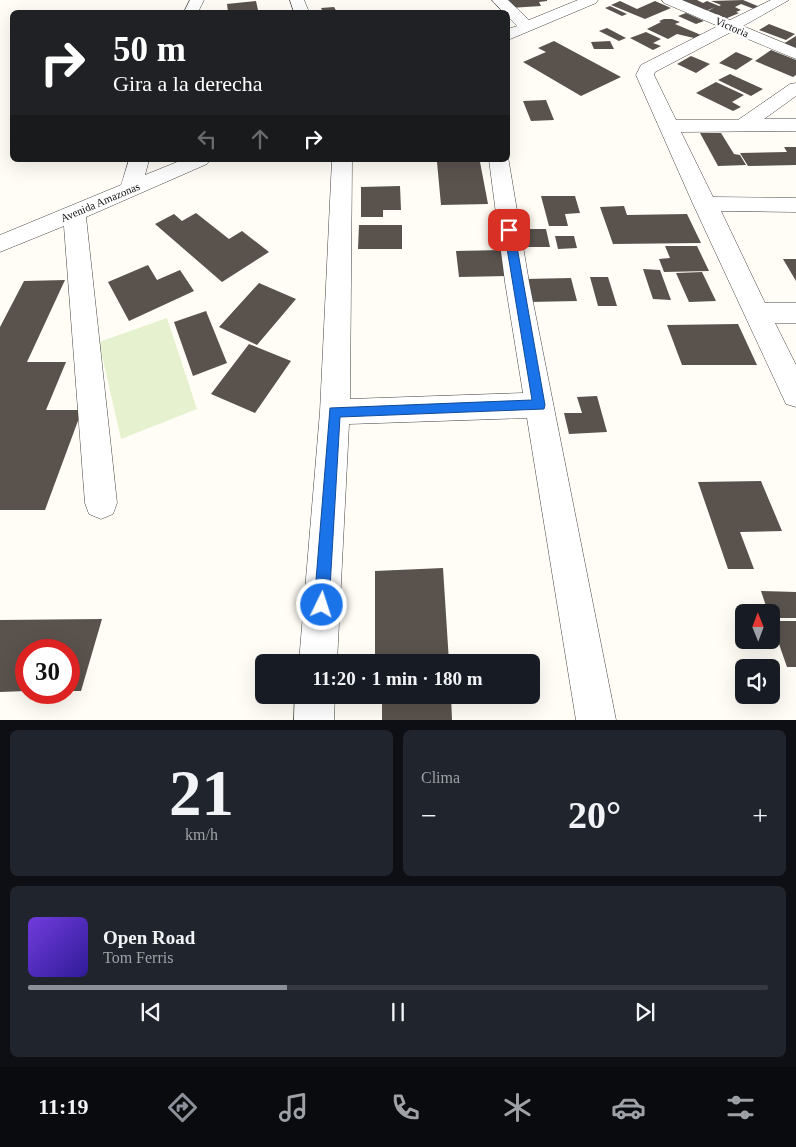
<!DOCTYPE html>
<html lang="es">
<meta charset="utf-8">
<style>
:root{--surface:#171b24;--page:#20242c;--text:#f1f3f6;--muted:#9ea1a6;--line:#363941;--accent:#8c9099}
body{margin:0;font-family:Georgia,serif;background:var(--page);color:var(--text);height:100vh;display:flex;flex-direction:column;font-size:19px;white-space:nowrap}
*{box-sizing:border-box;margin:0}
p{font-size:16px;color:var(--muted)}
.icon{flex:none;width:28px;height:28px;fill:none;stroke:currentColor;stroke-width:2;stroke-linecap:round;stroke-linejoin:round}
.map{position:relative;height:720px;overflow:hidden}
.panel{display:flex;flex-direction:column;gap:10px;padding:10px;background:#0d0f14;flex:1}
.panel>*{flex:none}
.hud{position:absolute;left:10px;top:10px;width:500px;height:152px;border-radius:8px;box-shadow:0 5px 20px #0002;background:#202124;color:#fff;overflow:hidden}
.needle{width:32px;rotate:359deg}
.controls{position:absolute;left:735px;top:604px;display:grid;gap:10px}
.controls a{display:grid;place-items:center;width:45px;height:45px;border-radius:8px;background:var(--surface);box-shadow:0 5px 20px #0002;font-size:25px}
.speed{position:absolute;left:15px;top:639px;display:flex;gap:10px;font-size:25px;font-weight:700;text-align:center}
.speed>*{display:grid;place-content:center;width:65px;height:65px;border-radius:50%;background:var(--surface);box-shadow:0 5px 20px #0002;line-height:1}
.speed .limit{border:8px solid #d22;background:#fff;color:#111}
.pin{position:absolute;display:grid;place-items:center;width:42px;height:42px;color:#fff;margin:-21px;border-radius:10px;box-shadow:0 2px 8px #0006}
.me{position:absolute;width:55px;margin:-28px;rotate:4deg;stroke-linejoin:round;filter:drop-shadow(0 0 4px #0008)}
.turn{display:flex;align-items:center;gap:18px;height:105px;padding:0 20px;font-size:22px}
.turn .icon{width:65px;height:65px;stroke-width:2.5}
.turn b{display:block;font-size:35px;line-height:42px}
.lanes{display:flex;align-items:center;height:48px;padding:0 20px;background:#0003;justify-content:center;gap:25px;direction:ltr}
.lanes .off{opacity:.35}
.big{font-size:38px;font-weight:700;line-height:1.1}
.panel .card{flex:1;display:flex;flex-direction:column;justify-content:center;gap:8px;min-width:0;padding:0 18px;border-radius:8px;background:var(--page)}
.panel .dial{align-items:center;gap:0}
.dial b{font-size:65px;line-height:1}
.song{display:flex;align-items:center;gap:15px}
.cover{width:60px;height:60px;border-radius:8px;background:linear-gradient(135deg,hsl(260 70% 55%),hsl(250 70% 35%))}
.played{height:5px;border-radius:2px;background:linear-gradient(90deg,var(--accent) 35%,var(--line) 35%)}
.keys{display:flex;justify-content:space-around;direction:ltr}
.heat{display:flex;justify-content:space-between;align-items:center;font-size:28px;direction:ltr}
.panel .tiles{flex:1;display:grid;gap:10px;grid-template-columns:1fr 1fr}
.card:last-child{grid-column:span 2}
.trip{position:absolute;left:255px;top:654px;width:285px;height:50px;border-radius:8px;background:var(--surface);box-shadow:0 5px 20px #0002;font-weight:700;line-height:50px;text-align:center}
.tab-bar{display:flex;height:80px;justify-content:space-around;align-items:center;background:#090b0e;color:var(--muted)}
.tab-bar .icon{width:35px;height:35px}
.tab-bar .selected{color:var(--accent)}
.tab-bar b{font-size:22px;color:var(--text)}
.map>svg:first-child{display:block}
.pitch{fill:#e6f2cf}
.building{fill:#5a524d}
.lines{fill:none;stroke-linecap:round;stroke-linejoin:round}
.minor-casing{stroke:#444;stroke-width:1}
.minor{fill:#fff;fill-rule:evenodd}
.route{fill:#1a73e8;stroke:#114b97}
.labels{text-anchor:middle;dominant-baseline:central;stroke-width:5;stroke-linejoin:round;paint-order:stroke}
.far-street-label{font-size:11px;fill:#111;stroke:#fff}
</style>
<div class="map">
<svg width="796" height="720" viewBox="0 0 796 720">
<rect width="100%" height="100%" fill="#fffdf5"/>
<path class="pitch" d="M167 318 197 409 121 439 99 342Z"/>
<path class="building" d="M506 0H547V1L539 2 541 6 510 8Z
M681 0H697L703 3 707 1 719 6 721 5 711 1 743 0 760 7 754 9 741 4 735 7 741 10 736 12 739 13 725 19 706 12 715 7 706 11Z
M256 1 258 10 228 12 227 4Z
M620 1 637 9 655 1 671 8 645 19 611 5Z
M610 6 627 14 622 16 605 8Z
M334 7 337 12H323L321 8Z
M686 13 704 21 696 24 678 16Z
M664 19H672L680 22 675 24 701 35 694 38 677 34 668 39 647 29 661 22 659 21Z
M769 24 795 34 786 40 759 30Z
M607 28 626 38 619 41 599 31Z
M646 32 661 39 653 43 661 46 653 50 630 38Z
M796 36V50L783 44Z
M554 41 621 77 581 96 523 62 546 52 538 48Z
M610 41 614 49H594L591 42Z
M771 50 796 60V75L793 77 755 61Z
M736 52 753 59 736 70 719 63Z
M691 56 710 64 696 73 677 64Z
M730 74 763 89 751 96 718 80Z
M716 82 744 95 732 102 741 107 733 111 696 93Z
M546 100 554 120 531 121 523 101Z
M700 133H721L734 154 740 155 746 165 718 166Z
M784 147H796V165L748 166 740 153 787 152Z
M437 162H480L488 204 441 205Z
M400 186 401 210H383V217H361V187Z
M541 196H575L580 213 565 214 568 226H549Z
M624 206 627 215 687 214 701 243 613 244 600 207Z
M196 213 229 239 242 231 269 252 222 282 155 224 174 214 182 221Z
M359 225H402V249H358Z
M524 229H546L550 247H528Z
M555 236H574L577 248 558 249Z
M665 246H697L709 271 664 272 659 259 670 258Z
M502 250 507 276 459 277 456 251Z
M783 259H796V281Z
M148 265 157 280 180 270 194 291 129 321 108 282Z
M643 269 660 270 671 300 653 299Z
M702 272 716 301 689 302 676 273Z
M590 277H608L617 306H598Z
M571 278 577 301 529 302 524 279Z
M65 280 27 362H66L46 410H82L45 510H0V327L24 281Z
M259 283 296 299 257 345 219 327Z
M206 311 227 363 193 376 174 322Z
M738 324 757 365H682L667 325Z
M249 344 291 361 255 413 211 394Z
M597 396 607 432 569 434 564 413H582L577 397Z
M761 481 782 531 740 532 754 569H728L698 482Z
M443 568 449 662H375V571Z
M761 591 796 592V618H771V612H768Z
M102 619 81 691H69V650H26V691L0 692V620Z
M771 621H796V667H787Z
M451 696 452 720H382V697Z"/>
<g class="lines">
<g class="minor-casing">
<path id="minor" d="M190 0H204L198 12H184Z
M290 0H304L309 12H294Z
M492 0H508L529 20 578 0H598L596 3 508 40V29L517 26 508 17V12H503Z
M662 0H682L730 20 771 0H789L743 26 796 48V59L731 32 655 72 654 75 676 120H738L790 84 796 83V96L764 119H796V131L681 132 713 197 796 198V212L721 211 765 303H796V323H775L796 365V407L786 404 693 204 636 75 641 65 718 26 664 3Z
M508 157 529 282 616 720H576L527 418 349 424 337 662H299L320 412 332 160H352L350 399 523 393 505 282 489 160H508Z
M129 160H149L145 175 182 160H210L207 164 86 217 117 503 113 514 101 519 89 514 85 503 64 226 0 252V235L121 185Z
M295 695H335L334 720H294Z"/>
</g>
<use href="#minor" class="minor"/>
</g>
<path class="route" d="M509 226 514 230 545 405 544 409 340 417 329 605 327 610 322 612 316 610 314 605 330 408 532 400 504 230Z"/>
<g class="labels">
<g class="far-street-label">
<text transform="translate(732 27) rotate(23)">Victoria</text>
<text transform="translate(100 202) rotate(-23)">Avenida Amazonas</text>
</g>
</g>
</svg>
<div class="controls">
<a><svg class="needle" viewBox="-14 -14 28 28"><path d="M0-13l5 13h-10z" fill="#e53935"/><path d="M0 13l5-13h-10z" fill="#9ea1a6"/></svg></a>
<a><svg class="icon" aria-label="sound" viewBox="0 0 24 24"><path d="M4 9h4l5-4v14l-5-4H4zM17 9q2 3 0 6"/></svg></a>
</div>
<div class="speed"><div class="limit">30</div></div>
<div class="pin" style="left:509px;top:230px;background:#d93025"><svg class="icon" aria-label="arrive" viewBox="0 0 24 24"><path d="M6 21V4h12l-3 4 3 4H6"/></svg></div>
<svg class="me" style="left:322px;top:605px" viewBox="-20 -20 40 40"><circle r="17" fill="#1a73e8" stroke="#fff" stroke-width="3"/><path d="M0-11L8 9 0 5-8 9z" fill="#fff"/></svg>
<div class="trip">11:20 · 1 min · 180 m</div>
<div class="hud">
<div class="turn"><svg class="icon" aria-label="right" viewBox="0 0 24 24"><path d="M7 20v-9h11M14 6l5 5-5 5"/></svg><div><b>50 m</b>Gira a la derecha</div></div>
<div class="lanes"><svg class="icon off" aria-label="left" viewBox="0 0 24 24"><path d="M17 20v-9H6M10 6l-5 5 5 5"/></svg><svg class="icon off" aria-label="ahead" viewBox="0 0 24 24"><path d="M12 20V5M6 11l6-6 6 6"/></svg><svg class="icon" aria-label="right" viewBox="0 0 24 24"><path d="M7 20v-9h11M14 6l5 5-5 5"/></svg></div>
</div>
</div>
<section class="panel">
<div class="tiles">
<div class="card dial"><b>21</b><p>km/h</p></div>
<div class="card"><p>Clima</p>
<div class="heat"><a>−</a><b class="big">20°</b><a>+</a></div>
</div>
<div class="card">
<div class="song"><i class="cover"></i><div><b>Open Road</b><p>Tom Ferris</p></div></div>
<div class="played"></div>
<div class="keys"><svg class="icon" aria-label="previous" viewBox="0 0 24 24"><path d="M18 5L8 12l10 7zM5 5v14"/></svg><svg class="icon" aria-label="pause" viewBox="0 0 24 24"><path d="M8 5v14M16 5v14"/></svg><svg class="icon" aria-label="next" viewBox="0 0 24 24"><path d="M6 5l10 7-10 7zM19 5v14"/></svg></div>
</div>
</div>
</section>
<nav class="tab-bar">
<b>11:19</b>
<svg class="icon selected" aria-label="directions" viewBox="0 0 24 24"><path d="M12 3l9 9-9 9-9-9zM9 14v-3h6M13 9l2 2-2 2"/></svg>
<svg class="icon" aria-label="music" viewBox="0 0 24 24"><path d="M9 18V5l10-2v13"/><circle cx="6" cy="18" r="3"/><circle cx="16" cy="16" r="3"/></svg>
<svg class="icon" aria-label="phone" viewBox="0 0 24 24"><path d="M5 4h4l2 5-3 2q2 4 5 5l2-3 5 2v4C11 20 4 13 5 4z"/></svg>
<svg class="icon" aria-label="climate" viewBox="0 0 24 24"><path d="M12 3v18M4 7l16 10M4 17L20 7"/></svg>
<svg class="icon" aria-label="car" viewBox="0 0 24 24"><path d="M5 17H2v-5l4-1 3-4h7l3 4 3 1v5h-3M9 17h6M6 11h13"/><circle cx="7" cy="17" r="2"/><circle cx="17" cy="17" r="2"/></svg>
<svg class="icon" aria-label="filters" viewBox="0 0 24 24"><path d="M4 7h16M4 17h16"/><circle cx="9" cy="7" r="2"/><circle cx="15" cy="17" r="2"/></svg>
</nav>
